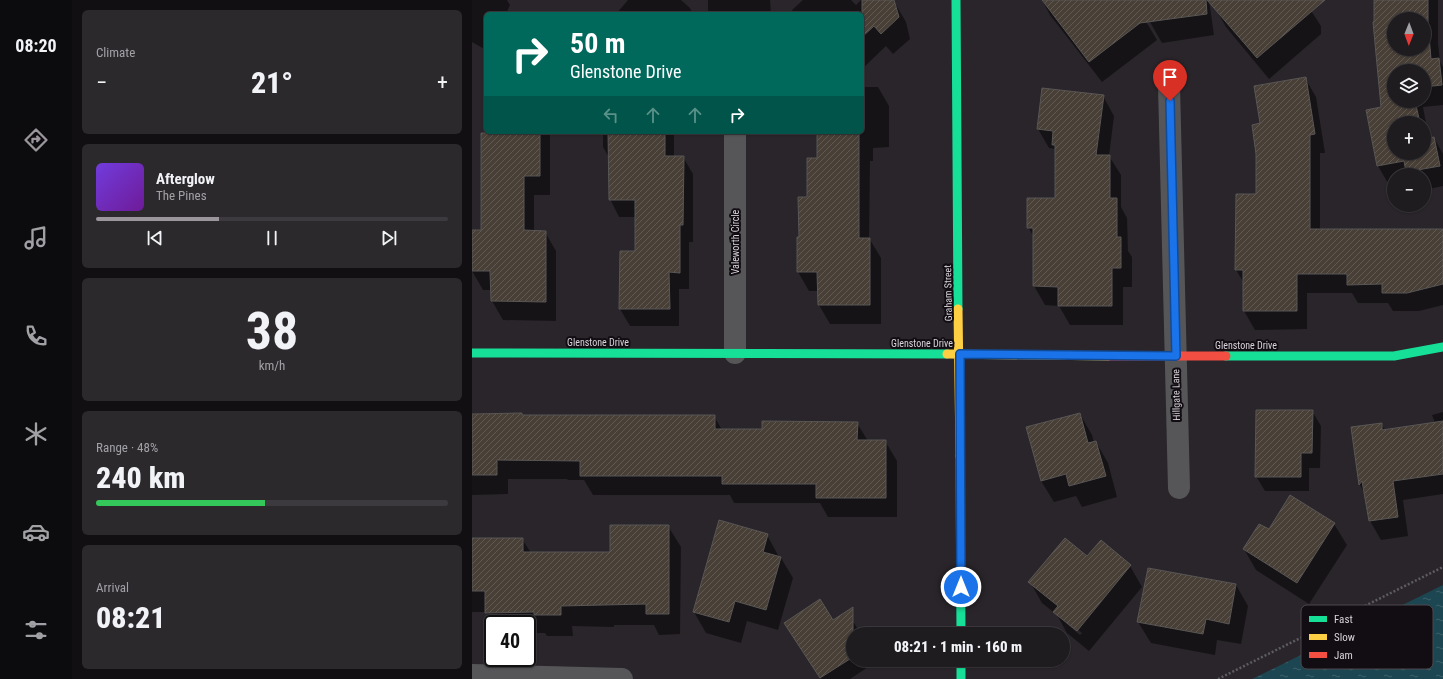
<!DOCTYPE html>
<meta charset="utf-8">
<style>
:root{--surface:#1f1c20;--page:#2c292d;--text:#f1f3f6;--muted:#a1a1a5;--line:#3c3a3e;--accent:#9b969c}
body{margin:0;font-family:"Roboto Condensed",sans-serif;background:var(--page);color:var(--text);height:100vh;display:flex;flex-direction:column;font-size:15px;white-space:nowrap}
*{box-sizing:border-box;margin:0}
p{font-size:13px;color:var(--muted)}
.icon{flex:none;width:22px;height:22px;fill:none;stroke:currentColor;stroke-width:2;stroke-linecap:round;stroke-linejoin:round}
.map{position:relative;flex:1;overflow:hidden}
.drawer{display:flex;flex-direction:column;gap:10px;padding:10px;background:#110f12;width:400px}
.drawer>*{flex:none}
.guide{position:absolute;left:12px;top:12px;width:380px;height:122px;border-radius:6px;box-shadow:0 1px 3px #0004,0 0 0 1px var(--line);background:#00695c;color:#fff;overflow:hidden}
.needle{width:26px;rotate:181deg}
.controls{position:absolute;left:915px;top:12px;display:grid;gap:8px}
.controls a{display:grid;place-items:center;width:44px;height:44px;border-radius:50%;background:var(--surface);box-shadow:0 1px 3px #0004,0 0 0 1px var(--line);font-size:20px}
.speed{position:absolute;left:12px;top:615px;display:flex;gap:8px;font-size:20px;font-weight:700;text-align:center}
.speed>*{display:grid;place-content:center;width:52px;height:52px;border-radius:50%;background:var(--surface);box-shadow:0 1px 3px #0004,0 0 0 1px var(--line);line-height:1}
.speed .limit{border:2px solid #111;border-radius:6px;background:#fff;color:#111}
.pin{position:absolute;display:grid;place-items:center;width:34px;height:34px;color:#fff;margin:-41px -17px;border-radius:50% 50% 50% 0;rotate:-45deg;box-shadow:0 0 4px #0007}
.pin .icon{rotate:45deg}
.me{position:absolute;width:44px;margin:-22px;rotate:0deg;stroke-linejoin:round;filter:drop-shadow(0 0 3px #0008)}
.turn{display:flex;align-items:center;gap:14px;height:84px;padding:0 20px;font-size:18px}
.turn .icon{width:52px;height:52px;stroke-width:2.5}
.turn b{display:block;font-size:28px;line-height:34px}
.lanes{display:flex;align-items:center;height:38px;padding:0 20px;background:#0003;justify-content:center;gap:20px;direction:ltr}
.lanes .off{opacity:.35}
.big{font-size:30px;font-weight:800;line-height:1.1}
.drawer .card{flex:1;display:flex;flex-direction:column;justify-content:center;gap:6px;min-width:0;padding:0 14px;border-radius:6px;background:var(--page)}
.drawer .dial{align-items:center;gap:0}
.dial b{font-size:52px;line-height:1}
.song{display:flex;align-items:center;gap:12px}
.cover{width:48px;height:48px;border-radius:6px;background:linear-gradient(135deg,hsl(260 70% 55%),hsl(280 70% 35%))}
.played{height:4px;border-radius:2px;background:linear-gradient(90deg,var(--accent) 35%,var(--line) 35%)}
.keys{display:flex;justify-content:space-around;direction:ltr}
.heat{display:flex;justify-content:space-between;align-items:center;font-size:22px;direction:ltr}
.charge{height:6px;border-radius:3px;background:linear-gradient(90deg,#34c759 48%,var(--line) 0)}
.trip{position:absolute;left:374px;top:627px;width:224px;height:40px;border-radius:20px;background:var(--surface);box-shadow:0 1px 3px #0004,0 0 0 1px var(--line);font-weight:800;line-height:40px;text-align:center}
main{display:flex;flex:1;min-height:0}
.tabs{display:flex;flex-direction:column;width:72px;justify-content:space-around;align-items:center;background:#0c0b0d;color:var(--muted)}
.tabs .icon{width:28px;height:28px}
.tabs .on{color:var(--accent)}
.tabs b{font-size:18px;color:var(--text)}
.map>svg:first-child{display:block}
.water{fill:url(#water-ripples)}
.shadow{fill:#0007;fill-rule:evenodd}
.building{fill:url(#building-hatch);stroke:#595656;fill-rule:evenodd}
.lines{fill:none;stroke-linecap:round;stroke-linejoin:round}
.path{stroke:#5e5c60;stroke-width:2.5;stroke-dasharray:2 2;stroke-linecap:butt}
.street{stroke:#565658;stroke-width:22}
.fast{stroke:#16e098;stroke-width:9}
.slow{stroke:#ffcf43;stroke-width:9}
.jam{stroke:#f24e42;stroke-width:9}
.route-casing{stroke:#114b97;stroke-width:10}
.route{stroke:#1a73e8;stroke-width:7}
.labels{text-anchor:middle;dominant-baseline:central;stroke-width:4;stroke-linejoin:round;paint-order:stroke}
.street-label{font-size:10px;fill:#d9d3da;stroke:#110d12}
.key{fill:#110d12;stroke:#4d484e;stroke-width:1}
.key-label{font-size:11px;fill:#d9d3da}
</style>
<main>
<nav class="tabs">
<b>08:20</b>
<svg class="icon on" aria-label="directions" viewBox="0 0 24 24"><path d="M12 3l9 9-9 9-9-9zM9 14v-3h6M13 9l2 2-2 2"/></svg>
<svg class="icon" aria-label="music" viewBox="0 0 24 24"><path d="M9 18V5l10-2v13"/><circle cx="6" cy="18" r="3"/><circle cx="16" cy="16" r="3"/></svg>
<svg class="icon" aria-label="phone" viewBox="0 0 24 24"><path d="M5 4h4l2 5-3 2q2 4 5 5l2-3 5 2v4C11 20 4 13 5 4z"/></svg>
<svg class="icon" aria-label="climate" viewBox="0 0 24 24"><path d="M12 3v18M4 7l16 10M4 17L20 7"/></svg>
<svg class="icon" aria-label="car" viewBox="0 0 24 24"><path d="M5 17H2v-5l4-1 3-4h7l3 4 3 1v5h-3M9 17h6M6 11h13"/><circle cx="7" cy="17" r="2"/><circle cx="17" cy="17" r="2"/></svg>
<svg class="icon" aria-label="filters" viewBox="0 0 24 24"><path d="M4 7h16M4 17h16"/><circle cx="9" cy="7" r="2"/><circle cx="15" cy="17" r="2"/></svg>
</nav>
<section class="drawer">
<div class="card"><p>Climate</p>
<div class="heat"><a>−</a><b class="big">21°</b><a>+</a></div>
</div>
<div class="card">
<div class="song"><i class="cover"></i><div><b>Afterglow</b><p>The Pines</p></div></div>
<div class="played"></div>
<div class="keys"><svg class="icon" aria-label="previous" viewBox="0 0 24 24"><path d="M18 5L8 12l10 7zM5 5v14"/></svg><svg class="icon" aria-label="pause" viewBox="0 0 24 24"><path d="M8 5v14M16 5v14"/></svg><svg class="icon" aria-label="next" viewBox="0 0 24 24"><path d="M6 5l10 7-10 7zM19 5v14"/></svg></div>
</div>
<div class="card dial"><b>38</b><p>km/h</p></div>
<div class="card"><p>Range · 48%</p><b class="big">240 km</b><div class="charge"></div></div>
<div class="card"><p>Arrival</p><b class="big">08:21</b></div>
</section>
<div class="map">
<svg width="971" height="679" viewBox="0 0 971 679">
<defs>
<pattern id="water-ripples" width="26" height="14" patternUnits="userSpaceOnUse"><rect width="26" height="14" fill="#1c4651"/><path d="M2 4q2-2 4 0t4 0M15 11q2-2 4 0t4 0" fill="none" stroke="#3c6069"/></pattern>
<pattern id="building-hatch" width="6" height="6" patternUnits="userSpaceOnUse"><rect width="6" height="6" fill="#483f36"/><path d="M-1 1l2-2M0 6l6-6M5 7l2-2" fill="none" stroke="#625a52"/></pattern>
</defs>
<rect width="100%" height="100%" fill="#29252a"/>
<path class="water" d="M971 585V679H780Z"/>
<path class="shadow" d="M0 0H35L38 5 34 14H14V50L0 42Z
M156 0H209L218 8 221 14H144Z
M236 0H298L299 14H238L236 10Z
M331 0H379L384 5 389 0H421L434 22 438 39 421 54 414 46 390 69V14H322L320 10Z
M570 0H658L673 20 685 40 630 82 578 15Z
M675 0H737L742 35 690 43 678 22Z
M749 0H832L849 26V34L797 79 754 27 742 6Z
M903 0H966V44L968 62 971 67V105L951 107 957 139 962 138 971 154V186L952 190V175H922V184L917 185 906 166 910 108 903 23ZM922 19H952V49H922ZM922 71H952V101H922ZM922 123H952V153H922Z
M833 78 844 97 853 153H848V230H971V305L947 311H921L916 303H886L880 293H835V329L783 330 772 311V283L764 270 785 195 789 124Z
M390 87H406L417 106V147L401 148V161H398L397 238 409 258V324H358L347 305 346 291H337L326 272 328 238 336 198 346 159V132H390Z
M631 96 642 116 637 156 649 175V207L655 218 656 251 660 257V287H651V325H598L587 306 573 305 562 286V237L556 227 584 199 583 149 577 148 566 129Z
M36 132H78V195H62V232H73L84 251V321L31 320 20 301V290H11L0 271V231H10L37 134Z
M131 132H202V157H211L221 174V242H217V289H207V326H158L148 309 164 252V217H147L138 199V159L131 147Z
M840 411 849 426 848 468H837V491H793L784 476Z
M971 412V494L931 500 936 536 909 540 898 521 893 494 888 485 880 428 909 424 913 430 963 423 960 415Z
M608 414 620 435 622 443 624 442 636 463 645 497 610 507 604 496 582 502 569 481Z
M0 415 242 416 250 430H291L385 423 396 441H413L425 461V517H356L348 503H262L258 495H121L112 480H96L95 479H36V494L0 495Z
M819 496 862 524 875 545 837 604 784 570 772 549 797 530Z
M196 526 209 547 208 634 187 635 182 625H142V627L100 626 101 636H75L73 633H55V624H21L14 612H0V539H50L59 553H139Z
M295 535 307 557 309 558 321 578 306 630 275 621 269 643 234 633 222 612Z
M629 542 658 566 670 587 617 651 595 633 585 615 570 603 558 582 616 557ZM593 620 610 633 608 635 595 624Z
M764 585 776 606 769 644 745 640 743 655 679 643 666 622Z
M375 612 389 634H381V660H405V661L378 679H349L322 637 361 621Z"/>
<path class="building" d="M390 0H422L427 17 409 34 402 26 390 37Z
M570 0H734L735 14 668 23 617 62Z
M735 0H853L785 58Z
M902 0H956V24L959 59 967 58 970 85 952 87V71H922V101H943L948 123H922V153H952V139L962 137 968 166 934 172 932 161 905 166 894 110 909 107 901 22H902ZM922 19H952V49H922Z
M834 77 843 134 838 135V229H971V284L935 293H910V284L875 285V274H825V311H771V270H763L764 194H784V154L780 125 788 123 782 86Z
M570 88 632 95 624 155H638V198H645V237H649V268H640V306H586V287L561 286V228H555V198H583V145H580L581 131 565 129Z
M136 132H193V156H212L211 225H208V273L197 272 198 309H147L148 251H163V200H137Z
M345 132H387V238H398V305H346L345 272H325V237H327L326 197H335V158H345Z
M9 133H68V176H52V230L74 231V302L19 301 18 271H0V230H9Z
M784 410H841L840 453H829V477H783Z
M50 413V415H243V429H290V421L386 422 385 440H414V498H344V484H250V476H108V461L25 460V475H0V414Z
M608 413 616 443 624 441 634 476 597 486 594 474 569 481 554 427Z
M971 421V474L921 481 926 517 897 521 890 481 887 485 879 427 910 423V430Z
M818 495 863 523 825 583 771 549 787 524 797 529Z
M247 520 296 534 291 552 309 557 294 610 263 601 257 622 221 612Z
M138 525H197V614H174V604L89 606V615H62V612L13 613V591H0V538H51V552H138Z
M593 538 615 556 629 540 659 565 605 631 581 612 586 606 556 582Z
M676 568 764 584 757 624 734 619 731 634 665 622Z
M348 599 361 620 381 607V657L348 678 312 623Z"/>
<g class="lines">
<path class="path" d="M746 679 971 567"/>
<path class="street" d="M697 86 707 488
M263 132V353
M0 675 150 679"/>
<path class="fast" d="M484 0 486 309
M0 353 475 354
M754 356H922L971 347
M488 456 489 634
M489 660V679"/>
<path class="slow" d="M486 309 488 456
M475 354 636 356"/>
<path class="jam" d="M636 356H754"/>
</g>
<g class="lines">
<g class="route-casing">
<path id="route" d="M489 587 488 354 704 356 698 101"/>
</g>
<use href="#route" class="route"/>
</g>
<g class="labels">
<g class="street-label">
<text transform="translate(263 242) rotate(-90)">Valeworth Circle</text>
<text transform="translate(476 293) rotate(-91)">Graham Street</text>
<text x="126" y="342">Glenstone Drive</text>
<text x="450" y="343">Glenstone Drive</text>
<text x="774" y="345">Glenstone Drive</text>
<text transform="translate(704 395) rotate(-91)">Hillgate Lane</text>
</g>
</g>
<rect x="829" y="605" width="132" height="64" rx="6" class="key"/>
<rect x="837" y="616" width="18" height="6" fill="#16e098"/>
<rect x="837" y="634" width="18" height="6" fill="#ffcf43"/>
<rect x="837" y="652" width="18" height="6" fill="#f24e42"/>
<g class="key-label">
<text x="862" y="623">Fast</text>
<text x="862" y="641">Slow</text>
<text x="862" y="659">Jam</text>
</g>
</svg>
<div class="controls">
<a><svg class="needle" viewBox="-14 -14 28 28"><path d="M0-13l5 13h-10z" fill="#e53935"/><path d="M0 13l5-13h-10z" fill="#a1a1a5"/></svg></a>
<a><svg class="icon" aria-label="layers" viewBox="0 0 24 24"><path d="M12 4l9 5-9 5-9-5zM3 14l9 5 9-5"/></svg></a>
<a>+</a>
<a>−</a>
</div>
<div class="speed"><div class="limit">40</div></div>
<div class="pin" style="left:698px;top:101px;background:#d93025"><svg class="icon" aria-label="arrive" viewBox="0 0 24 24"><path d="M6 21V4h12l-3 4 3 4H6"/></svg></div>
<svg class="me" style="left:489px;top:587px" viewBox="-20 -20 40 40"><circle r="17" fill="#1a73e8" stroke="#fff" stroke-width="3"/><path d="M0-11L8 9 0 5-8 9z" fill="#fff"/></svg>
<div class="trip">08:21 · 1 min · 160 m</div>
<div class="guide">
<div class="turn"><svg class="icon" aria-label="right" viewBox="0 0 24 24"><path d="M7 20v-9h11M14 6l5 5-5 5"/></svg><div><b>50 m</b>Glenstone Drive</div></div>
<div class="lanes"><svg class="icon off" aria-label="left" viewBox="0 0 24 24"><path d="M17 20v-9H6M10 6l-5 5 5 5"/></svg><svg class="icon off" aria-label="ahead" viewBox="0 0 24 24"><path d="M12 20V5M6 11l6-6 6 6"/></svg><svg class="icon off" aria-label="ahead" viewBox="0 0 24 24"><path d="M12 20V5M6 11l6-6 6 6"/></svg><svg class="icon" aria-label="right" viewBox="0 0 24 24"><path d="M7 20v-9h11M14 6l5 5-5 5"/></svg></div>
</div>
</div>
</main>
